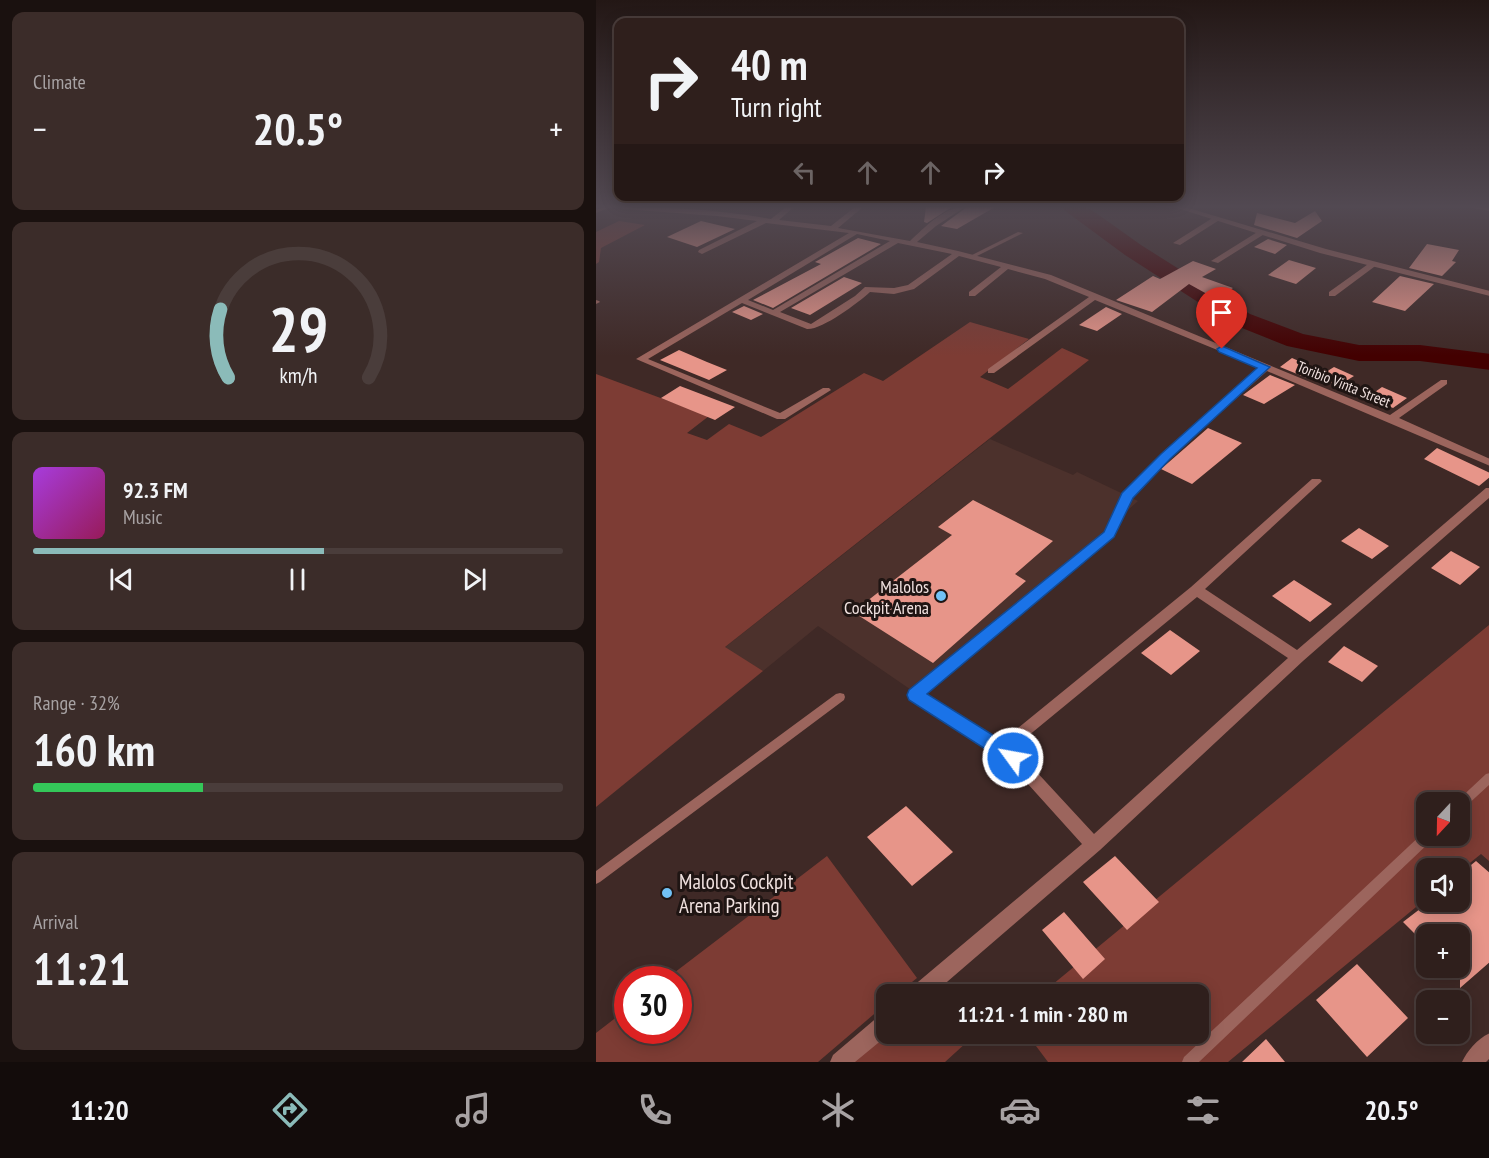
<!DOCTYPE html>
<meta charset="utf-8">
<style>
:root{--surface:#2f1f1c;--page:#3b2c29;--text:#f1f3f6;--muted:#a7a2a3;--line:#4a3d3b;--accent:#8bbbb9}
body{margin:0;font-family:"PT Sans Narrow",sans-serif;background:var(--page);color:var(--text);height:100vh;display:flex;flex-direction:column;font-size:22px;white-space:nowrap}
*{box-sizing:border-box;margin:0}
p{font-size:20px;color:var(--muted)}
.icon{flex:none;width:33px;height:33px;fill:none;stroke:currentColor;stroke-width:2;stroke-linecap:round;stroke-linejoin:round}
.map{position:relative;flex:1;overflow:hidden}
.drawer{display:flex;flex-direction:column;gap:12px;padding:12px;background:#1a110f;width:596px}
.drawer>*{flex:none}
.banner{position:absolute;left:18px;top:18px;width:570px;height:183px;border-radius:12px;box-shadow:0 3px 15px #0003,0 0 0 2px var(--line);background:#2f1f1c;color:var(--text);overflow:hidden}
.needle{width:39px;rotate:202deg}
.tools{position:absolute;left:820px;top:792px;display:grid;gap:12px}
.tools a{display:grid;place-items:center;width:54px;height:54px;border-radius:12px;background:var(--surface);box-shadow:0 3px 15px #0003,0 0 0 2px var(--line);font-size:30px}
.speed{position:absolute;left:18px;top:966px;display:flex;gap:12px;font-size:30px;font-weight:700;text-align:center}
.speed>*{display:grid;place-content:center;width:78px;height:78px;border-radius:50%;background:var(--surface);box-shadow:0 3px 15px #0003,0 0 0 2px var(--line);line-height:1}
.speed .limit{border:9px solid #d22;background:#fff;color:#111}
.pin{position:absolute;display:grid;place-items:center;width:51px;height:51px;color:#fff;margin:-62px -26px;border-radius:50% 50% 50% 0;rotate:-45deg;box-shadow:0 0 6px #0007}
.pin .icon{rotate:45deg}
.me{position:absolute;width:66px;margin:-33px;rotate:302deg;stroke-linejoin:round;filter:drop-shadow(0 0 4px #0008)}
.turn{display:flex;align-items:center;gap:21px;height:126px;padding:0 18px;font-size:27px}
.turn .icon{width:78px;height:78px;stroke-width:2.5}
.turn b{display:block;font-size:42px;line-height:51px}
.lanes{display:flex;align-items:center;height:57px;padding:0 18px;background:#0003;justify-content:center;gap:30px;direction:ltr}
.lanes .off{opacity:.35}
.big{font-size:45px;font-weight:700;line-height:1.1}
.drawer .card{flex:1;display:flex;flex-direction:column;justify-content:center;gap:9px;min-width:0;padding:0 21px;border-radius:12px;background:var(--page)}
.drawer .dial{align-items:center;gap:0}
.dial svg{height:156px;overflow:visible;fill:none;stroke:var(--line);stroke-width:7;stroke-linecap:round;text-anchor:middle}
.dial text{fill:var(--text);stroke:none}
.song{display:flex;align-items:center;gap:18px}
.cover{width:72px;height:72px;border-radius:9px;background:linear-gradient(135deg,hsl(280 70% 55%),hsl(330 70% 35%))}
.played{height:6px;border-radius:3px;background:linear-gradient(90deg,var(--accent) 55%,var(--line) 55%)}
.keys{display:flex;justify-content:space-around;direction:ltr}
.heat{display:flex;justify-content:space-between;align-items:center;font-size:33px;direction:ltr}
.charge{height:9px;border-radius:4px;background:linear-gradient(90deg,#34c759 32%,var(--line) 0)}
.trip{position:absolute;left:280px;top:984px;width:333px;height:60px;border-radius:12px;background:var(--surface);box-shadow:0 3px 15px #0003,0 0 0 2px var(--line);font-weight:700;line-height:60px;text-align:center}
.menu{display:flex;height:96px;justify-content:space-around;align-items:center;background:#130c0b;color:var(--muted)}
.menu .icon{width:42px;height:42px}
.menu .on{color:var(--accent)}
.menu b{font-size:27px;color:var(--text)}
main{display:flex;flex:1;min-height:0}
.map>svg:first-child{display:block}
.built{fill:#4c312c}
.green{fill:#7d3c34;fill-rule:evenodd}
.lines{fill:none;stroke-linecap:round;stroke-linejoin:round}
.river{fill:#430000;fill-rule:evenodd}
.building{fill:#e79589}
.service{fill:#9c655d;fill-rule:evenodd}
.minor{fill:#9c655d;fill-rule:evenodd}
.tertiary{fill:#9c655d;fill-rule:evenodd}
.route{fill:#1a73e8;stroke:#114b97;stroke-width:1.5}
.poi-dot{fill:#71c1f5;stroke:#1f1513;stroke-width:2}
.labels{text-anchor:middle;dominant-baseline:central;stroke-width:6;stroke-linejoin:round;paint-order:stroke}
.far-street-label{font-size:15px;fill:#f0e1df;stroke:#1f1513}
.poi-label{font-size:18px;fill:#f0e1df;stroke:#1f1513;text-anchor:end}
.near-poi-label{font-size:21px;fill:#f0e1df;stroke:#1f1513;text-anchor:start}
</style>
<main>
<section class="drawer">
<div class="card"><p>Climate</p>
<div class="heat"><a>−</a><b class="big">20.5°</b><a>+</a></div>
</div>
<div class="card dial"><svg viewBox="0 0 100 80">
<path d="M14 69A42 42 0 1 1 86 69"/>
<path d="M14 69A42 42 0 0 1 10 34" stroke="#8bbbb9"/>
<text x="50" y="56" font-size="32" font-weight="700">29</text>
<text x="50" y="72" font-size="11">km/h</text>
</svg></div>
<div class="card">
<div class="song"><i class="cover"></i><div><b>92.3 FM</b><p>Music</p></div></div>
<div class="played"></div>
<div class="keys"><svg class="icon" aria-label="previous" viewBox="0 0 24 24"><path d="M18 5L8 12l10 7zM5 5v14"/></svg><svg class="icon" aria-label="pause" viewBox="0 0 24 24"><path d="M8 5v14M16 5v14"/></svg><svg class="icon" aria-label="next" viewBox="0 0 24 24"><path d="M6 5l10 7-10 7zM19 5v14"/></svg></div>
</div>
<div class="card"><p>Range · 32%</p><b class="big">160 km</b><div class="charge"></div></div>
<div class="card"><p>Arrival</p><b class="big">11:21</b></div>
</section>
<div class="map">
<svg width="894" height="1062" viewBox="0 0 894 1062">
<rect width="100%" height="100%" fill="#3f2926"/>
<path class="built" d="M394 439 477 475 481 472 542 501 324 696 222 626 167 671 128 648Z"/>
<path class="green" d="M23 221 49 225 5 248 3 262 0 264V232Z
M374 322 433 339 384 377 412 389 466 348 493 360 129 647 167 671 0 807V374L113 416 91 433 111 440 133 424 165 437 268 373 287 381Z
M893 625V861L885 854 864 871V868H831V898L632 1062H452L431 1034H603V994H445ZM831 802H864V836H831Z
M231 856 321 978 301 994H291V1003L222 1062H0V1033L31 1009 32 1030H82V980L70 979Z
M291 1034H365L371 1042 349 1062H241Z"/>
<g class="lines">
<path class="river" d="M464 207H490L500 213 545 245 654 314 707 334 763 345H824L894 354V370L824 361H763L691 346 636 324 529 255Z"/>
</g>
<path class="building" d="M330 207H356L331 223 328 222Z
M371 207H399L361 229 345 226Z
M719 211 726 221 701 238 658 225 661 213 699 223Z
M105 221 139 229 101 247 71 237Z
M262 238 285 244 177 308 157 300 225 264 219 262Z
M672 239 691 245 679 254 658 247Z
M831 244 863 250 856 261 860 262 846 276 813 268Z
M693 260 720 268 700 284 672 275Z
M597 261 620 269 606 277 637 288 620 299 593 284 556 312 520 300 557 276 564 279Z
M804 276 838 284 809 311 776 302Z
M248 277 266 283 214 315 195 308Z
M148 306 167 314 155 320 136 312Z
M510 307 526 314 501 331 483 325Z
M83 350 111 362 131 370 113 380 64 360Z
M696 358 723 370 711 378 684 367Z
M738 367 758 376 742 386 722 377Z
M674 375 699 385 668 404 647 395Z
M84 386 139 407 119 420 65 398Z
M786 387 811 398 797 408 772 397Z
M612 428 646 443 596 484 565 469Z
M841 448 894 473V477L883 486 828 459Z
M377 500 457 541 419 574 430 581 337 663 257 612 356 535 342 527Z
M763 528 793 546 776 559 745 541Z
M855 551 884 567 864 585 835 568Z
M698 580 736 604 714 622 676 596Z
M574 630 604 651 575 675 545 653Z
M748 646 782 666 766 682 732 662Z
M310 806 357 852 316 886 271 837Z
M519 856 563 902 531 930 487 882Z
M880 861 894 873V962L864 988V934H831V946L807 922 833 902H864V874Z
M468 912 509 959 487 979 446 930Z
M761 964 812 1018 771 1057 720 1000Z
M670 1039 689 1062H646Z"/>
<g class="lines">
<path class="service" d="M8 207H15L0 213V210Z
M422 232 427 233 377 258 372 257Z
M0 300 3 301 4 302 0 304Z
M244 693 248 694 249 697 248 700 4 882 0 884V871L240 694Z
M894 773V784L868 808 864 810V802H860L890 774Z
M831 831V836H837L836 840 603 1062H586L588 1057 828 832Z"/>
<path class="minor" d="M24 207C74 207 126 210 175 219L190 207H198L183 220 235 226 259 207H267L242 228 314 241C329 227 348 207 369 207L340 226 321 242 362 251 455 275 794 415 845 380H851V384L803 418 894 459V466L671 371 573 458 536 497 517 537 330 694 410 745 422 728 595 587 716 479H724L726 481 609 589 701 650 890 488H894V497L707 661 504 850 337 994H314L316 987 486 844 412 762 314 699 312 695 314 691 508 532 527 493 565 454 663 367 499 300 398 373H392V369L493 297 449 279 412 269 379 296H373V292L405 267 363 256 318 289 298 294 274 292C262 303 226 330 211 329L146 303 52 359 184 413 227 388H233L235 390 189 419H181L40 359 253 233 170 223 106 254 102 252 103 250 161 221 121 216 27 209ZM261 234 294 241 177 310 152 300ZM302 243 356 254 312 285 298 288 269 287 259 296 215 324 184 312ZM601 597 692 658 498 834 425 755 426 746 432 736Z
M871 207H894V211Z
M618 217 625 219 584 245 577 243Z
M663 231 670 233 622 263 615 261Z
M775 262 782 264 739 296H733V292Z
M291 1012 293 1034 259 1062H234L237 1055 284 1015Z
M894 1033V1058L890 1062H866C871 1051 882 1038 894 1033Z"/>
<path class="tertiary" d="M578 207H589L730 249 894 291V296L724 253Z"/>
</g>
<linearGradient id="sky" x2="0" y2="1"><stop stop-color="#231715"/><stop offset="0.58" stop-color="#524952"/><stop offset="1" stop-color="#524952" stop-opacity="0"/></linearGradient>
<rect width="894" height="356" fill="url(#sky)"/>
<path class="route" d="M626 346 674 367 574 459 537 498 518 537 331 694 424 752 426 758 424 763 417 765 411 763 313 700 311 695 313 690 508 532 526 493 565 454 661 368 623 352 621 349Z"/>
<g class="poi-dot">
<circle cx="345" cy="596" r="6"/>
<circle cx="71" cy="893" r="6"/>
</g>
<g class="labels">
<g class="far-street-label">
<text transform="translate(748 384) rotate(22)">Toribio Vinta Street</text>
</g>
<g class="poi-label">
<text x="333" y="586">Malolos<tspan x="333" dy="21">Cockpit Arena</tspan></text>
</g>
<g class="near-poi-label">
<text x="83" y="881">Malolos Cockpit<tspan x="83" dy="24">Arena Parking</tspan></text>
</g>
</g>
</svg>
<div class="tools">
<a><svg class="needle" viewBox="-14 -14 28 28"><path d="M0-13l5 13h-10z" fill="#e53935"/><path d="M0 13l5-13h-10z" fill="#a7a2a3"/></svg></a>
<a><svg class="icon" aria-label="sound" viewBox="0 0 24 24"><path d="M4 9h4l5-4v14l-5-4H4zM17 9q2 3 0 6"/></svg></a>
<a>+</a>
<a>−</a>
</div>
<div class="speed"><div class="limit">30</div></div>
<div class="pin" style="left:626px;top:349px;background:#d93025"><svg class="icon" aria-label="arrive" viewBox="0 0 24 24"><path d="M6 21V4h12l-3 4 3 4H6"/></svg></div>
<svg class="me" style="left:417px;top:758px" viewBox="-20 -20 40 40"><circle r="17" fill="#1a73e8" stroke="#fff" stroke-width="3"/><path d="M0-11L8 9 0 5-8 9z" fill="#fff"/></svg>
<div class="trip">11:21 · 1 min · 280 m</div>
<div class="banner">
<div class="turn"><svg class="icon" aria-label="right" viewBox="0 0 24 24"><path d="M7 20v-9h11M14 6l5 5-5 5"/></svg><div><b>40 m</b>Turn right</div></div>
<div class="lanes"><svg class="icon off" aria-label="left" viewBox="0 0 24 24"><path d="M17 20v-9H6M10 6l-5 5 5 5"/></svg><svg class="icon off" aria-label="ahead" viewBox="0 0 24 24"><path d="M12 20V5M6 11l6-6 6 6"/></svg><svg class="icon off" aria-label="ahead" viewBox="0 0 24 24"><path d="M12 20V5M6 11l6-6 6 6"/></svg><svg class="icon" aria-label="right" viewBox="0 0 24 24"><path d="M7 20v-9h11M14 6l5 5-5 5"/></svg></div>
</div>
</div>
</main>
<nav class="menu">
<b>11:20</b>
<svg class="icon on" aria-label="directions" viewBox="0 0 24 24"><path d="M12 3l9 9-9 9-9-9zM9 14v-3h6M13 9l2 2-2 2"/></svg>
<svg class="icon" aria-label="music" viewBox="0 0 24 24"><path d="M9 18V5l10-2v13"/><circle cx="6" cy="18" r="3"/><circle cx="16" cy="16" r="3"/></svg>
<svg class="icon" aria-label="phone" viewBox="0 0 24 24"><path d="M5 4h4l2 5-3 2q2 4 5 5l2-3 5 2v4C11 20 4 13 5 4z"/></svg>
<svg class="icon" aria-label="climate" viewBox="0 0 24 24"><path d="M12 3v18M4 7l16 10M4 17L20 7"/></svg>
<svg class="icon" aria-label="car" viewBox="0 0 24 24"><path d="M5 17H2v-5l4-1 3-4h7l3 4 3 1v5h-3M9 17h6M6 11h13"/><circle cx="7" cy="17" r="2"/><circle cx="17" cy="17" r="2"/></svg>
<svg class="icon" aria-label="filters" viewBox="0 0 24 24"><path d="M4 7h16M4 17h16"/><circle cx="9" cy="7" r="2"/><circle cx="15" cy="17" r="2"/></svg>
<b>20.5°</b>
</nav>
